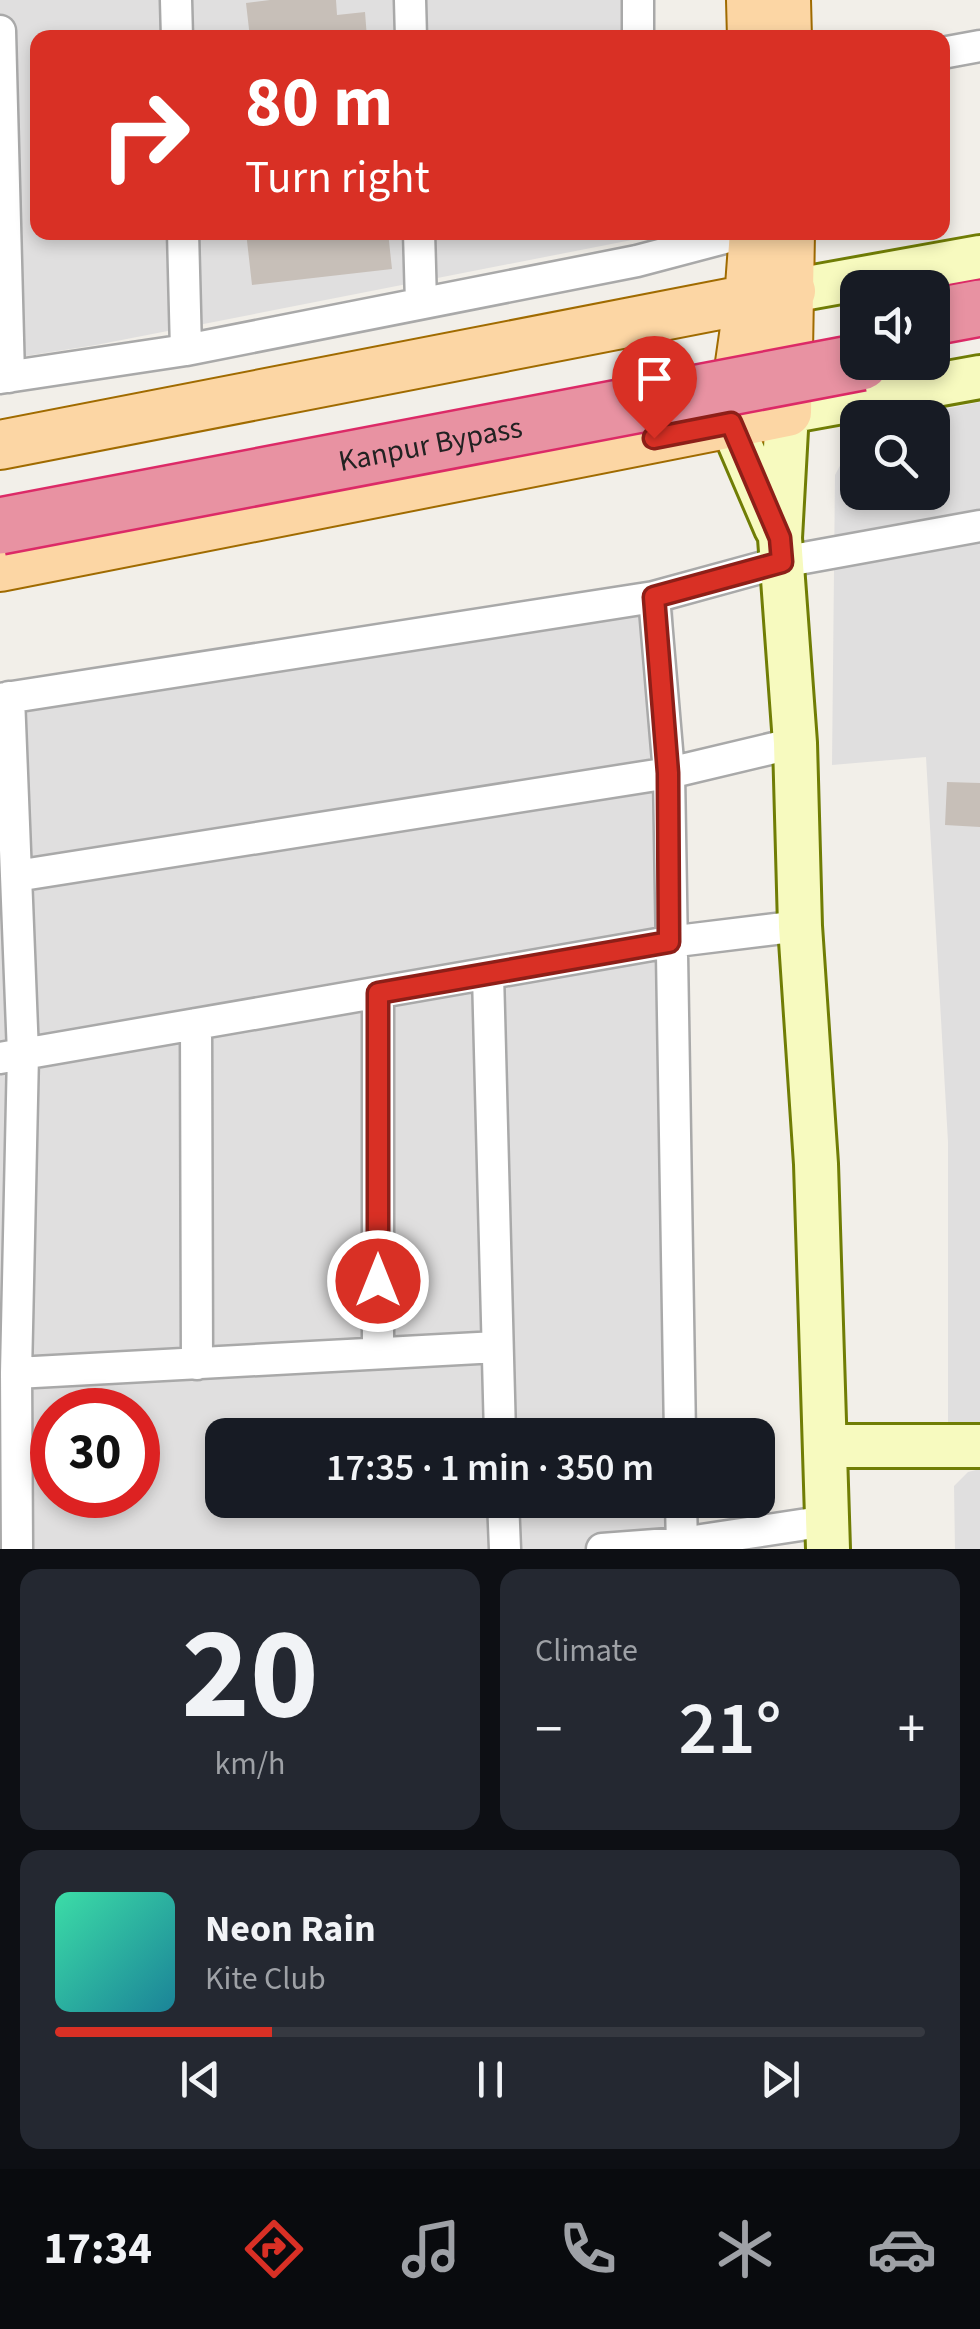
<!DOCTYPE html>
<meta charset="utf-8">
<style>
:root{--surface:#171b24;--page:#242831;--text:#f1f3f6;--muted:#9ea1a6;--line:#363941;--accent:#d93025}
body{margin:0;font-family:"Source Sans 3",sans-serif;background:var(--page);color:var(--text);height:100vh;display:flex;flex-direction:column;font-size:38px;white-space:nowrap}
*{box-sizing:border-box;margin:0}
p{font-size:32px;color:var(--muted)}
.icon{flex:none;width:55px;height:55px;fill:none;stroke:currentColor;stroke-width:2;stroke-linecap:round;stroke-linejoin:round}
.map{position:relative;height:1549px;overflow:hidden}
.panel{display:flex;flex-direction:column;gap:20px;padding:20px;background:#0d0f14;flex:1}
.panel>*{flex:none}
.guide{position:absolute;left:30px;top:30px;width:920px;height:210px;border-radius:20px;box-shadow:0 5px 15px #0003;background:#d93025;color:#fff;overflow:hidden}
.controls{position:absolute;left:840px;top:270px;display:grid;gap:20px}
.controls a{display:grid;place-items:center;width:110px;height:110px;border-radius:20px;background:var(--surface);box-shadow:0 5px 15px #0003;font-size:50px}
.speed{position:absolute;left:30px;top:1388px;display:flex;gap:20px;font-size:50px;font-weight:700;text-align:center}
.speed>*{display:grid;place-content:center;width:130px;height:130px;border-radius:50%;background:var(--surface);box-shadow:0 5px 15px #0003;line-height:1}
.speed .limit{border:15px solid #d22;background:#fff;color:#111}
.pin{position:absolute;display:grid;place-items:center;width:85px;height:85px;color:#fff;margin:-102px -42px;border-radius:50% 50% 50% 0;rotate:-45deg;box-shadow:0 0 10px #0007}
.pin .icon{rotate:45deg}
.me{position:absolute;width:110px;margin:-55px;rotate:0deg;stroke-linejoin:round;filter:drop-shadow(0 0 8px #0008)}
.turn{display:flex;align-items:center;gap:35px;height:210px;padding:0 50px;font-size:45px}
.turn .icon{width:130px;height:130px;stroke-width:2.5}
.turn b{display:block;font-size:70px;line-height:85px}
.big{font-size:75px;font-weight:600;line-height:1.1}
.panel .tile{flex:1;display:flex;flex-direction:column;justify-content:center;gap:15px;min-width:0;padding:0 35px;border-radius:20px;background:var(--page)}
.panel .dial{align-items:center;gap:0}
.dial b{font-size:130px;line-height:1}
.song{display:flex;align-items:center;gap:30px}
.cover{width:120px;height:120px;border-radius:15px;background:linear-gradient(135deg,hsl(160 70% 55%),hsl(190 70% 35%))}
.played{height:10px;border-radius:5px;background:linear-gradient(90deg,var(--accent) 25%,var(--line) 25%)}
.keys{display:flex;justify-content:space-around;direction:ltr}
.heat{display:flex;justify-content:space-between;align-items:center;font-size:55px;direction:ltr}
.panel .tiles{flex:1;display:grid;gap:20px;grid-template-columns:1fr 1fr}
.tile:last-child{grid-column:span 2}
.trip{position:absolute;left:205px;top:1418px;width:570px;height:100px;border-radius:20px;background:var(--surface);box-shadow:0 5px 15px #0003;font-weight:600;line-height:100px;text-align:center}
.tabs{display:flex;height:160px;justify-content:space-around;align-items:center;background:#090b0e;color:var(--muted)}
.tabs .icon{width:70px;height:70px}
.tabs .current{color:var(--accent)}
.tabs b{font-size:45px;color:var(--text)}
.map>svg:first-child{display:block}
.residential{fill:#e0dfdf;fill-rule:evenodd}
.building{fill:#c7bfb8}
.lines{fill:none;stroke-linecap:round;stroke-linejoin:round}
.street-casing{stroke:#a9a9a9;stroke-width:35}
.secondary-casing{stroke:#707d05;stroke-width:48}
.primary-casing{stroke:#a06b00;stroke-width:52}
.highway-casing{stroke:#dc2a67;stroke-width:60}
.street{stroke:#fff;stroke-width:30}
.secondary{stroke:#f7fabf;stroke-width:42}
.primary{stroke:#fcd6a4;stroke-width:48}
.highway{stroke:#e892a2;stroke-width:55}
.highway-bridge-casing{stroke:#dc2a67;stroke-width:60;stroke-linecap:butt}
.highway-bridge{stroke:#e892a2;stroke-width:55}
.route-casing{stroke:#8d1f18;stroke-width:25}
.route{stroke:#d93025;stroke-width:18}
.labels{text-anchor:middle;dominant-baseline:central;stroke-width:10;stroke-linejoin:round;paint-order:stroke}
.street-label{font-size:30px;fill:#222;stroke:#fff}
</style>
<div class="map">
<svg width="980" height="1549" viewBox="0 0 980 1549">
<rect width="100%" height="100%" fill="#f2efe9"/>
<path class="residential" d="M0 0H638L640 37 38 38V232H646L647 237 96 345 0 360Z
M980 402V1427L948 1428V1142L926 757 832 765 835 475 851 445 857 440 858 492H932V418L906 417Z
M673 586 685 1078 689 1435H222V1500H690L693 1549H0V708ZM52 1410H138V1495H52Z
M980 1469V1549H955L954 1486 968 1472Z"/>
<path class="building" d="M270 0H336L337 15 365 12 367 38H250L246 3Z
M246 232H388L392 269 252 285Z
M947 782 980 783V827L945 825Z"/>
<g class="lines">
<g class="street-casing">
<path id="street" d="M176 0 177 38
M410 0 411 38
M0 31 9 377
M638 38V0
M942 53 980 46
M419 232 421 303
M186 350 637 261 747 232
M0 378 186 350 183 232
M654 597 669 773 680 1435
M9 697 23 1054 16 1373 17 1549
M0 699 654 597 782 562 980 526
M16 876 669 773 795 743
M488 974 500 1435
M378 993V1353
M196 1024 197 1364
M0 1058 669 942 800 926
M16 1373 497 1347
M503 1500 505 1549
M681 1500 682 1549
M602 1549 682 1543 827 1521"/>
</g>
<g class="secondary-casing">
<path id="secondary" d="M791 291 980 257
M731 423 776 528
M825 1446H980
M828 1549 816 1164 800 926 795 743 780 538 787 412 980 377"/>
</g>
<g class="primary-casing">
<path id="primary" d="M751 0 752 38
M786 0 787 38
M732 419 749 300 754 232
M0 445 791 291
M0 567 787 412 790 232"/>
</g>
<g class="highway-casing">
<path id="highway" d="M932 317 980 308"/>
</g>
<use href="#street" class="street"/>
<use href="#secondary" class="secondary"/>
<use href="#primary" class="primary"/>
<use href="#highway" class="highway"/>
<g class="highway-bridge-casing">
<g id="highway-bridge">
<path id="s1" d="M0 526 861 362"/>
</g>
</g>
<use href="#highway-bridge" class="highway-bridge"/>
</g>
<g class="lines">
<g class="route-casing">
<path id="route" d="M378 1281V993L669 942 668 773 654 597 782 562 780 538 731 423 654 438"/>
</g>
<use href="#route" class="route"/>
</g>
<g class="labels">
<g class="street-label">
<text stroke="none"><textPath href="#s1" startOffset="438">Kanpur Bypass</textPath></text>
</g>
</g>
</svg>
<div class="controls">
<a><svg class="icon" aria-label="sound" viewBox="0 0 24 24"><path d="M4 9h4l5-4v14l-5-4H4zM17 9q2 3 0 6"/></svg></a>
<a><svg class="icon" aria-label="search" viewBox="0 0 24 24"><circle cx="10" cy="10" r="6"/><path d="M15 15l6 6"/></svg></a>
</div>
<div class="speed"><div class="limit">30</div></div>
<div class="pin" style="left:654px;top:438px;background:#d93025"><svg class="icon" aria-label="arrive" viewBox="0 0 24 24"><path d="M6 21V4h12l-3 4 3 4H6"/></svg></div>
<svg class="me" style="left:378px;top:1281px" viewBox="-20 -20 40 40"><circle r="17" fill="#d93025" stroke="#fff" stroke-width="3"/><path d="M0-11L8 9 0 5-8 9z" fill="#fff"/></svg>
<div class="trip">17:35 · 1 min · 350 m</div>
<div class="guide">
<div class="turn"><svg class="icon" aria-label="right" viewBox="0 0 24 24"><path d="M7 20v-9h11M14 6l5 5-5 5"/></svg><div><b>80 m</b>Turn right</div></div>
</div>
</div>
<section class="panel">
<div class="tiles">
<div class="tile dial"><b>20</b><p>km/h</p></div>
<div class="tile"><p>Climate</p>
<div class="heat"><a>−</a><b class="big">21°</b><a>+</a></div>
</div>
<div class="tile">
<div class="song"><i class="cover"></i><div><b>Neon Rain</b><p>Kite Club</p></div></div>
<div class="played"></div>
<div class="keys"><svg class="icon" aria-label="previous" viewBox="0 0 24 24"><path d="M18 5L8 12l10 7zM5 5v14"/></svg><svg class="icon" aria-label="pause" viewBox="0 0 24 24"><path d="M8 5v14M16 5v14"/></svg><svg class="icon" aria-label="next" viewBox="0 0 24 24"><path d="M6 5l10 7-10 7zM19 5v14"/></svg></div>
</div>
</div>
</section>
<nav class="tabs">
<b>17:34</b>
<svg class="icon current" aria-label="directions" viewBox="0 0 24 24"><path d="M12 3l9 9-9 9-9-9zM9 14v-3h6M13 9l2 2-2 2"/></svg>
<svg class="icon" aria-label="music" viewBox="0 0 24 24"><path d="M9 18V5l10-2v13"/><circle cx="6" cy="18" r="3"/><circle cx="16" cy="16" r="3"/></svg>
<svg class="icon" aria-label="phone" viewBox="0 0 24 24"><path d="M5 4h4l2 5-3 2q2 4 5 5l2-3 5 2v4C11 20 4 13 5 4z"/></svg>
<svg class="icon" aria-label="climate" viewBox="0 0 24 24"><path d="M12 3v18M4 7l16 10M4 17L20 7"/></svg>
<svg class="icon" aria-label="car" viewBox="0 0 24 24"><path d="M5 17H2v-5l4-1 3-4h7l3 4 3 1v5h-3M9 17h6M6 11h13"/><circle cx="7" cy="17" r="2"/><circle cx="17" cy="17" r="2"/></svg>
</nav>
